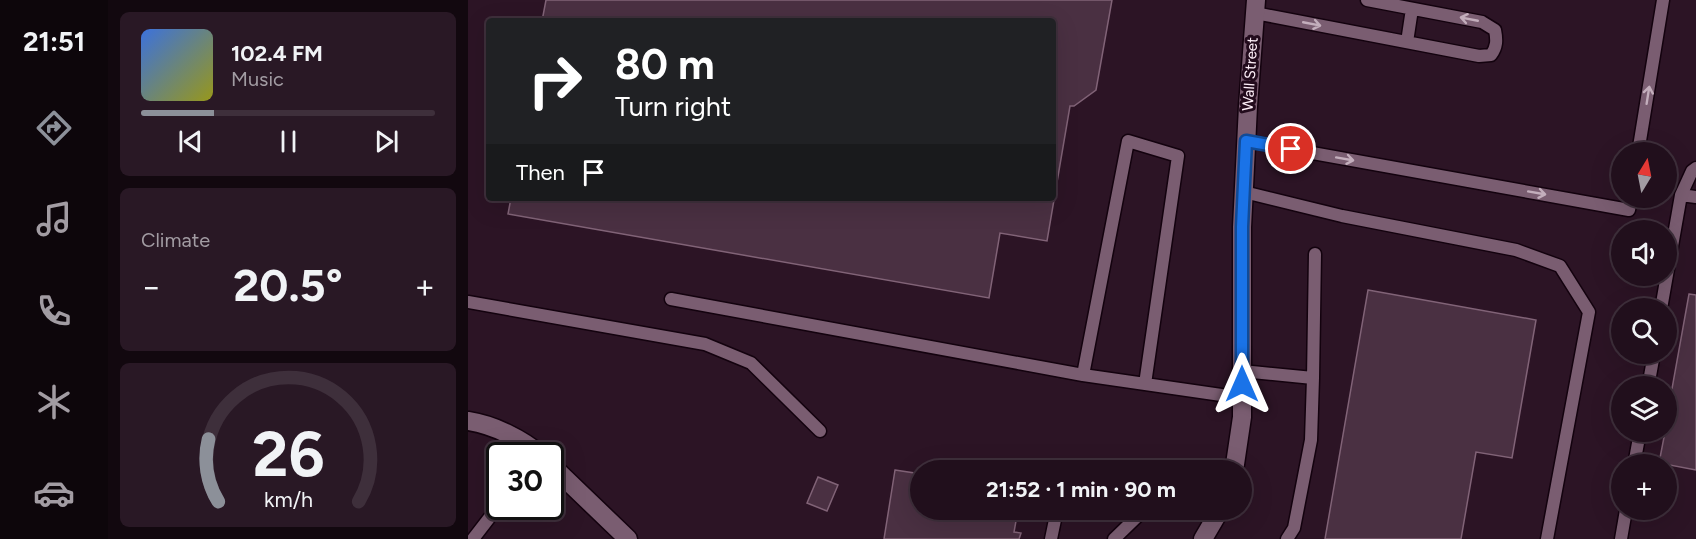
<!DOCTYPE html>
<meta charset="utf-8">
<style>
:root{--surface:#210f1c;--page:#291825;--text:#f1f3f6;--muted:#a29ca3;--line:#3e2f3b;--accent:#8c9099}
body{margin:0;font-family:Figtree,sans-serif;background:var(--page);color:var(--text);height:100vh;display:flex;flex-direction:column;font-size:22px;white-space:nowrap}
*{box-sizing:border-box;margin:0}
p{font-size:20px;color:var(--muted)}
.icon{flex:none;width:33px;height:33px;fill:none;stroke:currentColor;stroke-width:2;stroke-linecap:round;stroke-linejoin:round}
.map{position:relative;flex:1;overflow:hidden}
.panel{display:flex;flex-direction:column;gap:12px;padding:12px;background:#12080f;width:360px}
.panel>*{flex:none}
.hud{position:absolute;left:18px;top:18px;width:570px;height:183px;border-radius:6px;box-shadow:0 6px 24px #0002,0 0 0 2px var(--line);background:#202124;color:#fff;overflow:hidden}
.needle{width:39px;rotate:10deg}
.buttons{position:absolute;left:1143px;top:142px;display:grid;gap:12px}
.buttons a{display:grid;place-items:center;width:66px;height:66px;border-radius:50%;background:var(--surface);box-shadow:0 6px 24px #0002,0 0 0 2px var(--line);font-size:30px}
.speed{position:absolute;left:18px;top:442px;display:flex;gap:12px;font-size:30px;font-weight:700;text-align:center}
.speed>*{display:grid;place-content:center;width:78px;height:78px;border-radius:50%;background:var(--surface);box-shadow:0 6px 24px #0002,0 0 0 2px var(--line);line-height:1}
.speed .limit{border:3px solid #111;border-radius:9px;background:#fff;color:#111}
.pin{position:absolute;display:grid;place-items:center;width:51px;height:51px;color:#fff;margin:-26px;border:3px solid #fff;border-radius:50%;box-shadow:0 2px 6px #0007}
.me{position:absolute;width:66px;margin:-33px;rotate:0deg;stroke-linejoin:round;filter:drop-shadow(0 0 4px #0008)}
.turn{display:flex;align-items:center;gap:21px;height:126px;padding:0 30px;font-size:27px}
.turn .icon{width:78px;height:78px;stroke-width:2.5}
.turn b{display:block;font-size:42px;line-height:51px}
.then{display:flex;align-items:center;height:57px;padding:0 30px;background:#0003;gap:12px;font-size:22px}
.big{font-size:45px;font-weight:700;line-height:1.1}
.panel .tile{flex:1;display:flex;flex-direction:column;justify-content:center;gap:9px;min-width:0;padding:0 21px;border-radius:9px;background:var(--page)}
.panel .dial{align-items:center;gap:0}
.dial svg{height:156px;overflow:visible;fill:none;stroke:var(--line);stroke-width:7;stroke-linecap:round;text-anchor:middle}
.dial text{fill:var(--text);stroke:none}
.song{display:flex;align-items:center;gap:18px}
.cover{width:72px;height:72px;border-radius:9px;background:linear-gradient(135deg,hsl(220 70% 55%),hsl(60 70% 35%))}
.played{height:6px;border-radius:3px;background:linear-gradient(90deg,var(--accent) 25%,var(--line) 25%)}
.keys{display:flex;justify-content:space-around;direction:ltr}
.heat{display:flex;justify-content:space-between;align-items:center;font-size:33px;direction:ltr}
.trip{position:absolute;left:442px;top:460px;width:342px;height:60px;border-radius:30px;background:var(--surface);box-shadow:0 6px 24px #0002,0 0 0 2px var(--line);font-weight:700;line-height:60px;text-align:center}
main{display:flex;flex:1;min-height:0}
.tab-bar{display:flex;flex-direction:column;width:108px;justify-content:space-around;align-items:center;background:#0d060b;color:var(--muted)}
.tab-bar .icon{width:42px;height:42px}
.tab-bar .selected{color:var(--accent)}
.tab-bar b{font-size:27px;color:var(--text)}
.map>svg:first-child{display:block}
.building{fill:#4a3042;stroke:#816377;stroke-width:1.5}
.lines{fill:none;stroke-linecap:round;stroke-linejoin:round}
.lane-casing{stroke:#13020e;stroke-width:15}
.street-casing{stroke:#13020e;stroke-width:21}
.lane{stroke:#7a5d71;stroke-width:12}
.street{stroke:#7a5d71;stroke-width:18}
.oneway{stroke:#c3aebc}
.route-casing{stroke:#114b97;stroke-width:15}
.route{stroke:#1a73e8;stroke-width:10}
.labels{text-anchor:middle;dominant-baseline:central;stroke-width:6;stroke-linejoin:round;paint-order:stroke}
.street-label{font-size:15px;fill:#fef0f9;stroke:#220b1c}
</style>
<main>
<nav class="tab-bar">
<b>21:51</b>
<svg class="icon selected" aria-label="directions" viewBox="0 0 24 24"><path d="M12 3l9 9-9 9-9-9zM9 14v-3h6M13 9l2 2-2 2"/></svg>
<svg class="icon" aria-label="music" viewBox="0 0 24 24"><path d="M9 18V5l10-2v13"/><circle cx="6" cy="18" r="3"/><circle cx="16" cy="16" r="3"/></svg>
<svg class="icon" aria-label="phone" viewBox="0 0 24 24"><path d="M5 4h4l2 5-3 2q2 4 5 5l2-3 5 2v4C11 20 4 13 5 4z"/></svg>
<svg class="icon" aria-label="climate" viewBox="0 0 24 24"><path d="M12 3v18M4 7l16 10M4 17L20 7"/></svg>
<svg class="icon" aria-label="car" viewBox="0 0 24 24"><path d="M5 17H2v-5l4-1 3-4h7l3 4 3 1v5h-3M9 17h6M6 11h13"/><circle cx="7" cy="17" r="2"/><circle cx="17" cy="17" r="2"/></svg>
</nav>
<section class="panel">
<div class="tile">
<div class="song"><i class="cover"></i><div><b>102.4 FM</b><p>Music</p></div></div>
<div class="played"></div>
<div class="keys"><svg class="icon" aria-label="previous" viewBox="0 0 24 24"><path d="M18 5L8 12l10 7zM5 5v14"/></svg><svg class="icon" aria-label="pause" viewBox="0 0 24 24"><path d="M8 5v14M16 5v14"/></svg><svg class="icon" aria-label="next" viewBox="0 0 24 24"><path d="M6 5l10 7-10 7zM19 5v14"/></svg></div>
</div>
<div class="tile"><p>Climate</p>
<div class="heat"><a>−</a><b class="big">20.5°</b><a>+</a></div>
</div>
<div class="tile dial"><svg viewBox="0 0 100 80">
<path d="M14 69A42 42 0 1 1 86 69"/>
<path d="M14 69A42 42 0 0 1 9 37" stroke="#8c9099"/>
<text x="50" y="56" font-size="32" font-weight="700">26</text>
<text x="50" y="72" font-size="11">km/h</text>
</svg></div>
</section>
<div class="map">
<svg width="1228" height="539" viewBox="0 0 1228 539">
<rect width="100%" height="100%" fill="#2c1425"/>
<path class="building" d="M78 0H644L628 90 606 106H602L579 241 532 233 521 298 40 214 43 198H585V21H74Z
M900 290 1068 320 1044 458 1008 452 993 539H857Z
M1221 294 1228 295V470L1191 463 1197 432H1198V422Z
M427 470 453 474V510H543L541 520 548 521 546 532 553 533 551 539H416Z
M350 477 370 485 359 511 339 503Z"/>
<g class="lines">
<g class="lane-casing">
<path id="lane" d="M787 13 1011 56 1023 55C1029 47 1029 40 1027 30L1014 22 899 0
M939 42 944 9
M778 141 1161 210 1163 198
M1170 153 1195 0
M1228 168 1224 171 1213 195 1228 197
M776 192 874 216 1048 250 1092 266 1121 312 1079 539
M203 299 615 375
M0 302 237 344 283 363 352 431
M1193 309 1213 195
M774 371 845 378 847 254
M677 384 710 156 660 141 615 375 774 398
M1180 387 1186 354
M1166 465 1172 432
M727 510 748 518
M5 539 32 504
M583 539 589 510
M646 539 676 510
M819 539 826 528 843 440 845 378
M1153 539 1158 510"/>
</g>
<g class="street-casing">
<path id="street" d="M0 421C26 425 54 439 74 456
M82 464 160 539
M766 471 774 417V227L780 106 788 0
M735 539 752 510"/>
</g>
<use href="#lane" class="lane"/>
<use href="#street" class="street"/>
</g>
<defs><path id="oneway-shaft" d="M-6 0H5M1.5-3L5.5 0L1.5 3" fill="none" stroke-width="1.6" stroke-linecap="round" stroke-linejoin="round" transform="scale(1.5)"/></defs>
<g class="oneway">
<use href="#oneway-shaft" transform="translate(1001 19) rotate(-169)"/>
<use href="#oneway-shaft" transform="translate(844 24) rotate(11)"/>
<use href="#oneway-shaft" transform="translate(1180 95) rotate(-81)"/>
<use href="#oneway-shaft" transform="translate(877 159) rotate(10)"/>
<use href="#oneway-shaft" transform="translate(1069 193) rotate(10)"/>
</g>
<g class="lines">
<g class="route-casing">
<path id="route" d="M774 384V227L778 141 823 149"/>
</g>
<use href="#route" class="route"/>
</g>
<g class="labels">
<g class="street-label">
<text transform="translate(782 74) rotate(-86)">Wall Street</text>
</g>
</g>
</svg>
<div class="buttons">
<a><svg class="needle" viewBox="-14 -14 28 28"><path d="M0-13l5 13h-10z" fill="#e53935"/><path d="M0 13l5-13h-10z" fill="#a29ca3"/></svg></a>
<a><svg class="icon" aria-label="sound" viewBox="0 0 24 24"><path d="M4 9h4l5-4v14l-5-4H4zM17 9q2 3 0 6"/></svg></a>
<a><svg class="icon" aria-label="search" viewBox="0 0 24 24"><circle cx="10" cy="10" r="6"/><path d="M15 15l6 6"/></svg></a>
<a><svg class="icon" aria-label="layers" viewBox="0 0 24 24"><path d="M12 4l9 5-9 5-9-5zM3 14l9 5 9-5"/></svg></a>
<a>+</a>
</div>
<div class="speed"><div class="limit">30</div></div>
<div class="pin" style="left:823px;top:149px;background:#d93025"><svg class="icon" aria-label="arrive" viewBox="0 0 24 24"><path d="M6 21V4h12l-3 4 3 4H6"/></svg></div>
<svg class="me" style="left:774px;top:384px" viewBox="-20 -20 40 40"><path d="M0-17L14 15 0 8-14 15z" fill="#1a73e8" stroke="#fff" stroke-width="4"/></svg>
<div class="trip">21:52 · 1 min · 90 m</div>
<div class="hud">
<div class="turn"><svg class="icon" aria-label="right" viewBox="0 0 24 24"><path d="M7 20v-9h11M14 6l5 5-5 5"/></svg><div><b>80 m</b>Turn right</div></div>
<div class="then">Then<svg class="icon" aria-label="arrive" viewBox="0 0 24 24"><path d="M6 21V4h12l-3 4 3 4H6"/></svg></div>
</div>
</div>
</main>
